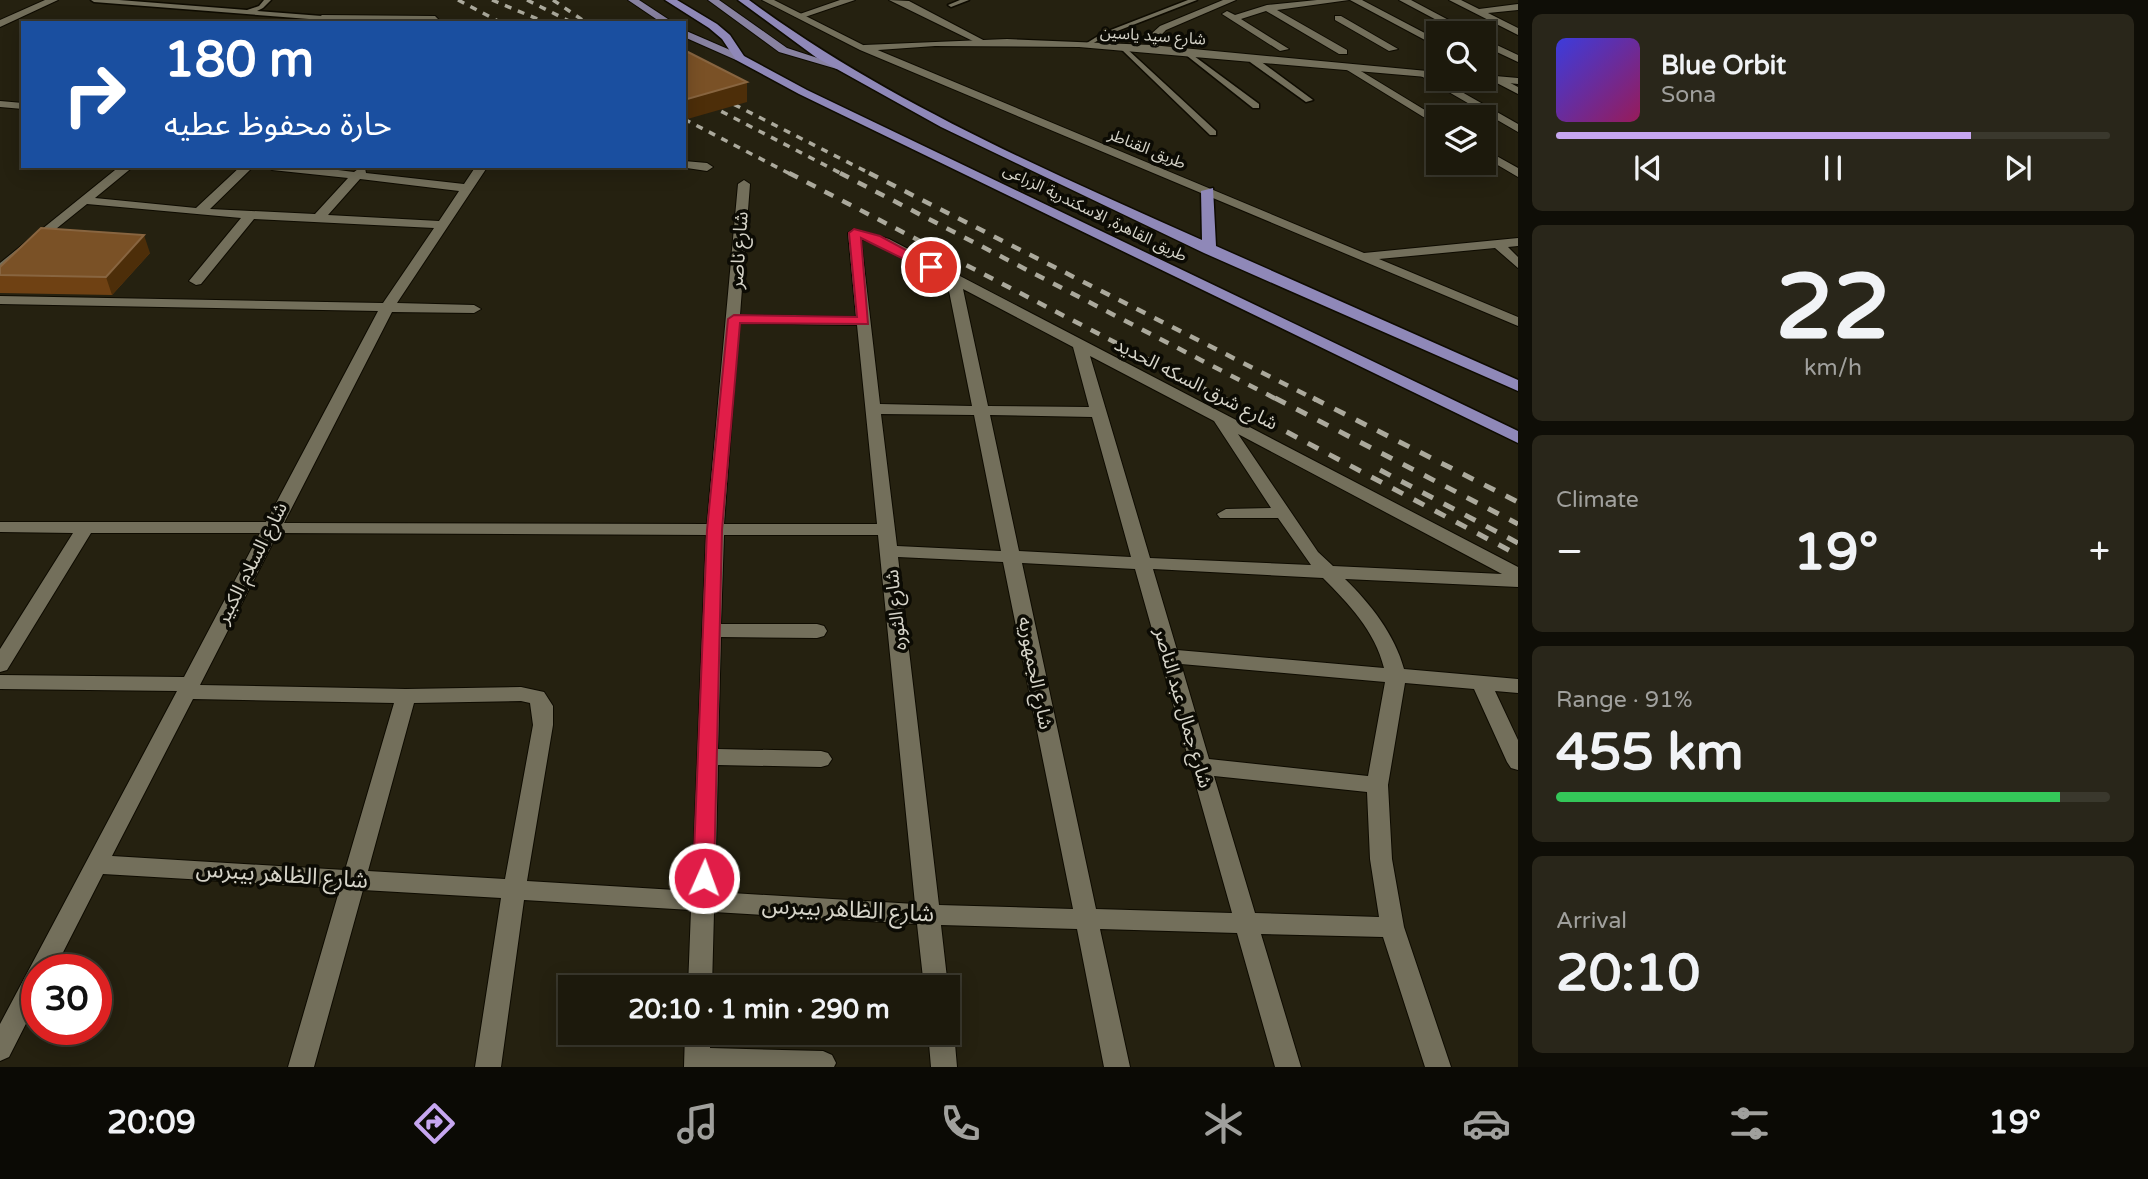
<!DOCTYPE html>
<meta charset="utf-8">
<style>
:root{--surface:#1c190c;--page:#29261a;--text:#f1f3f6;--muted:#a0a09d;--line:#3a382d;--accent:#c6a6f0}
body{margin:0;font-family:"Varela Round","Noto Sans Arabic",sans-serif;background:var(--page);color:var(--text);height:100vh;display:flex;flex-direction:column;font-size:26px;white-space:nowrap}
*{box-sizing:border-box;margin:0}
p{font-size:23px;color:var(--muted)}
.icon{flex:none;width:38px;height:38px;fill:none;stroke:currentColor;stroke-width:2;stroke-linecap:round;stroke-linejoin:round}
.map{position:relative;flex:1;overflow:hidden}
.sheet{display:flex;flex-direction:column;gap:14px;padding:14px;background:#0f0e07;width:630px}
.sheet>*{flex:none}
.top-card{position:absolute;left:21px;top:21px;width:665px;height:147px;border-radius:0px;box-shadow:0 4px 18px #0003,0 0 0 2px var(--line);background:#1a4fa0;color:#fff;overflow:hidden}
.buttons{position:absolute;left:1426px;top:21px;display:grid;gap:14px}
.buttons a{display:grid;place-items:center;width:70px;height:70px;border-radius:0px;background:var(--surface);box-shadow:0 4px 18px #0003,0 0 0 2px var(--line);font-size:35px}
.speed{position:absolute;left:21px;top:954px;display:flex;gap:14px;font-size:35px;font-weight:700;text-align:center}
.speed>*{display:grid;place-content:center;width:91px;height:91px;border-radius:50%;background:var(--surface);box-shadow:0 4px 18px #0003,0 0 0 2px var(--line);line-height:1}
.speed .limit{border:10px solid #d22;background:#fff;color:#111}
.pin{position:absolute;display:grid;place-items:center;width:60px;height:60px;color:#fff;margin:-30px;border:4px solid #fff;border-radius:50%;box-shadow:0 2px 7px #0007}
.me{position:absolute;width:77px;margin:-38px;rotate:2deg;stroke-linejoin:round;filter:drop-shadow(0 0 5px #0008)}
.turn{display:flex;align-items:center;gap:24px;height:147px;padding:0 28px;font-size:32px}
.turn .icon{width:91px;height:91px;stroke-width:2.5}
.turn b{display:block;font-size:49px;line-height:60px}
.big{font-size:52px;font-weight:800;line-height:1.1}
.sheet .widget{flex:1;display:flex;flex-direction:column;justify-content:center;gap:10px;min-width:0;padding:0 24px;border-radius:10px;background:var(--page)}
.sheet .dial{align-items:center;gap:0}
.dial b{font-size:91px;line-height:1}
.song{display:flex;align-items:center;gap:21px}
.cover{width:84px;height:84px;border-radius:10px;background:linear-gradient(135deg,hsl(240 70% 55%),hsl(330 70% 35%))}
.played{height:7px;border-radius:4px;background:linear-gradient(90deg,var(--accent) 75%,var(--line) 75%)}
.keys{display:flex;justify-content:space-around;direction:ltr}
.heat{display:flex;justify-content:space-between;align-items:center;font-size:38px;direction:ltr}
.charge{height:10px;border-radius:5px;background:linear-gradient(90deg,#34c759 91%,var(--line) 0)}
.trip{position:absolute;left:558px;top:975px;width:402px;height:70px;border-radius:0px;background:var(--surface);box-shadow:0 4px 18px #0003,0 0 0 2px var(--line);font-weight:800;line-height:70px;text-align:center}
.menu{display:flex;height:112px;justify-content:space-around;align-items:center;background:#0b0a05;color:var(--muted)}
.menu .icon{width:49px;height:49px}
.menu .selected{color:var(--accent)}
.menu b{font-size:32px;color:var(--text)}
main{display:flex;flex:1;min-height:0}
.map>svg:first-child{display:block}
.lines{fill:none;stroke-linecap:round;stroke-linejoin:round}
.service-casing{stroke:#0e0b00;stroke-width:3}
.minor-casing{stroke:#0e0b00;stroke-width:2}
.tertiary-casing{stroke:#0e0b00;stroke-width:2}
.secondary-casing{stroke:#0e0b00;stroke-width:2}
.primary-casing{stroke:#0e0b00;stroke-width:2}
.trunk-casing{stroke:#0e0b00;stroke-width:3}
.service{fill:#736f5b;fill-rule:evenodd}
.minor{fill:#736f5b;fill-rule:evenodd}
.tertiary{fill:#736f5b;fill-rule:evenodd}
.secondary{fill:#736f5b;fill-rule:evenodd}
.primary{fill:#8882a1;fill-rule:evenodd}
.trunk{fill:#8f88b8;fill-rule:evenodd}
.rail-far2{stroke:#aba99c;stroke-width:3.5;stroke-dasharray:7 7;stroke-linecap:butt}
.rail-far1{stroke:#aba99c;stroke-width:4.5;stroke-dasharray:10 10;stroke-linecap:butt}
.rail{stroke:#aba99c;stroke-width:5;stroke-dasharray:12 12;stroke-linecap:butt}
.wall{fill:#6f4113}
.shaded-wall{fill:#4d2e09}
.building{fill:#7a5126;stroke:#886540;stroke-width:2}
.route{fill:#e11d48;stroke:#92132f;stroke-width:2}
.labels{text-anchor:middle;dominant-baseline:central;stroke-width:7;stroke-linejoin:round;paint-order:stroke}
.far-street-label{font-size:16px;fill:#d6d4c9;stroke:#0c0b04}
.street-label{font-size:19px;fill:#d6d4c9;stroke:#0c0b04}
.near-street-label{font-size:23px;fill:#d6d4c9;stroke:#0c0b04}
</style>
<main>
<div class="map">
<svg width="1518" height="1067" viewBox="0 0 1518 1067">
<rect width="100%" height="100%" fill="#252110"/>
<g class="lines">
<g class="service-casing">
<path id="service" d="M91 0H119L247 10 259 6 264 0H271L263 8 257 11 322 16 325 18 322 20 94 2Z
M960 0H969L951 7 948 5Z
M1188 0H1197L1107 35 1087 47 1082 46 1103 33Z
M1122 48H1126L1216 131V135H1210L1122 50Z
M1186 53H1190L1259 104V108H1253L1186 55Z
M1250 58H1256L1313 100 1306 102 1250 62Z"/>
</g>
<g class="minor-casing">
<path id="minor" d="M840 0H855L802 18 794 16Z
M889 0 909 1 987 42 979 44Z
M1223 0H1236L1166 30 1160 36 1158 53H1150V35L1160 26Z
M1317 0H1349L1277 10 1347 50V54H1339L1266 11 1241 19 1289 49 1280 51 1222 14 1227 11 1235 15 1267 5Z
M1350 0H1362L1438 40V47Z
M1399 0H1411L1473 33H1461Z
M1449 0H1461L1479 9 1518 4V10L1488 13 1518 28V35Z
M322 15 435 16 442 23H312Z
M1335 16H1341L1398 49 1389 51 1335 20Z
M1484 39 1518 55V62L1484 46Z
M860 46H868L1364 253 1518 238V246L1508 247 1518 257V268L1495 248 1379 259 1518 317V326L860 50Z
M1351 65 1438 118V126L1347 70 1346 68Z
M1425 71 1518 124V132L1421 76V72Z
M1497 76 1518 87V94L1493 81 1492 79Z
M0 101 23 103V109L0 107Z
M1484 149 1518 168V177L1484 157Z
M684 161 707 163 713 167 707 171 680 167 684 166Z
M120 166H134L95 198 196 208 241 166H254L210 209 315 214 348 178 272 170 266 166H306L354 172 361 167 365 168 366 173 464 184 476 166H488L397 303 474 305 481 309 474 313 392 312 284 523 707 524 738 184 744 180 750 184 740 315 856 317 848 233 854 229 889 239 1518 567V587L1345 579C1370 603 1395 635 1404 669L1518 679V693L1495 691 1518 740V770L1511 768 1507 762 1474 689 1405 683 1388 785 1392 859 1404 927 1451 1067H1425L1383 937 1261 934 1301 1067H1275L1237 933 1100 929 1130 1067H1104L1077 929 941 925 948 987H924L917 924 714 912 712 987H688L691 910 524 900 501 1067H475L501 898 363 890 314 1067H288L340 888 103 874 54 970H37V1002L9 1057 0 1061V1024L177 691 0 689V675L184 677 260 533H91L7 670 0 672V649L73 533 0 532V522H266L378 311 0 304V296L383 303 434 228 254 219 201 284 196 285 189 281 241 218 87 204 0 274V263ZM360 179 459 191 439 221 328 215ZM861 239 879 245 947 281 972 406 880 404ZM963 289 1073 347 1089 407 988 406ZM739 323 857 325 877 524H724ZM1090 356 1214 421 1271 508 1226 509 1217 514 1220 518H1278L1311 565 1150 558ZM881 414 974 415 1001 551 897 546ZM990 415 1092 417 1131 557 1019 551ZM1238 434 1502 574 1333 566 1318 552ZM278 533 706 535 692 891 527 881 553 725V706L544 692 521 687 406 689 200 685ZM724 535H878L915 904 715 892 718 765 821 767 828 765 832 759 828 753 821 751 718 749 721 637 817 638 824 636 827 631 824 626 817 624H721ZM898 557 1003 562 1073 909 939 905ZM1022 563 1135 569 1232 913 1096 909ZM1153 569 1323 578C1348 603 1375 631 1384 668L1177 650ZM1181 664 1385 682 1368 776 1209 759ZM193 699 394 703 345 870 112 856ZM521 701 530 703 533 725 505 879 368 871 414 703ZM1214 776 1367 792 1370 859 1379 917 1255 913Z
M948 1023 954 1032 957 1067H931L928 1032H948Z
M685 1032H711L710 1048 823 1051 832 1055 836 1063 834 1067H684Z"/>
</g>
<g class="tertiary-casing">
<path id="tertiary" d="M1007 39 1151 45 1438 72V78L1079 47 935 46 864 51 859 48 864 45Z
M1484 75 1518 78V84L1480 80 1484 79Z"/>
</g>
<g class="secondary-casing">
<path id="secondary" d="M45 0H58L0 27V20Z
M762 0H774L869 48 860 50Z"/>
</g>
<g class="primary-casing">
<path id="primary" d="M628 0H639L674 23H662Z
M708 0H719L787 48 842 66 837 69 779 52Z
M684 30 744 56 745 58 736 60 684 37Z"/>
</g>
<g class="trunk-casing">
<path id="trunk" d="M665 0H677L717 24 730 35 744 56 807 90 1518 431V443L799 94 736 60 722 39 709 28Z
M738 0H749C887 102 1046 170 1202 240L1201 191 1213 188 1216 246 1518 380V391L1204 253 941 127 817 58Z"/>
</g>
<use href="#service" class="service"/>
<use href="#minor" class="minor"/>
<use href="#tertiary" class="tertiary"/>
<use href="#secondary" class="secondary"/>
<use href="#primary" class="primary"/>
<use href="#trunk" class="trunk"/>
<path class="rail-far2" d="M458 0 502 23
M492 0 547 23
M527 0 573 23
M553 0 587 23
M684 79 873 175
M684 92 844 175
M684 119 792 175"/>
<path class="rail-far1" d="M789 173 1226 400
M840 173 1278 400
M869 173 1316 400"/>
<path class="rail" d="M1223 398 1518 555
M1275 398 1518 524
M1313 398 1518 502
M1380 470 1518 543"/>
</g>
<path class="wall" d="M150 253 112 295 0 293V267Z"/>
<path class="shaded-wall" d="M747 82V102L684 120V100Z
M144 235 150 253 112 295 106 277Z"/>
<path class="building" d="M684 50 747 82 684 100Z
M41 228 144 235 106 277 0 275V267Z"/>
<path class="route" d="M854 229 880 236 937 267 926 270 861 238 868 324 740 323 722 530 714 878 711 885 704 887 696 885 693 878 707 530 728 319 734 315 857 317 849 233Z"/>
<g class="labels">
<g class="far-street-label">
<text transform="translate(1153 36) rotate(4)">شارع سيد ياسين</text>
<text transform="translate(1147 149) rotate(22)">طريق القناطر</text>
<text transform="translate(1095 213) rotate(26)">طريق القاهرة, الاسكندرية الزراعى</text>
</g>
<g class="street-label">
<text transform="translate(739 250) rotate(-86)">شارع ناصر</text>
<text transform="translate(1196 384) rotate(27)">شارع شرق السكه الحديد</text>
<text transform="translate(252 563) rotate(-63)">شارع السلام الكبير</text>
<text transform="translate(896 610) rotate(-96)">شارع الثوره</text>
<text transform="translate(1035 673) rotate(79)">شارع الجمهوريه</text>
<text transform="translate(1183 708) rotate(74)">شارع جمال عبد الناصر</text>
</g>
<g class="near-street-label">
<text transform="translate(282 875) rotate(4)">شارع الظاهر بيبرس</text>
<text transform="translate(848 910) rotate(3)">شارع الظاهر بيبرس</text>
</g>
</g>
</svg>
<div class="buttons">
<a><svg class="icon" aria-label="search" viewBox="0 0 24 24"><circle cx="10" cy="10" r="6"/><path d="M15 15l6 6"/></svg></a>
<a><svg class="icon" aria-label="layers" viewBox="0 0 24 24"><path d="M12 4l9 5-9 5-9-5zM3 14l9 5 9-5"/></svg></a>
</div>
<div class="speed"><div class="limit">30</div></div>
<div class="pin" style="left:931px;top:267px;background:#d93025"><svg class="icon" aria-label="arrive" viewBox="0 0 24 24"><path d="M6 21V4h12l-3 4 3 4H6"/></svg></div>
<svg class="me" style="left:704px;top:878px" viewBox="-20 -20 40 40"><circle r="17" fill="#e11d48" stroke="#fff" stroke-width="3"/><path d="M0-11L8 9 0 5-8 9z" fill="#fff"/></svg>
<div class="trip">20:10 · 1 min · 290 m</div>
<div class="top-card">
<div class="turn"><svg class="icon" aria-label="right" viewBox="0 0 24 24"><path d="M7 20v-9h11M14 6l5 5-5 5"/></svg><div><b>180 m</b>حارة محفوظ عطيه</div></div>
</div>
</div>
<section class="sheet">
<div class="widget">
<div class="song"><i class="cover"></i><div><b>Blue Orbit</b><p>Sona</p></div></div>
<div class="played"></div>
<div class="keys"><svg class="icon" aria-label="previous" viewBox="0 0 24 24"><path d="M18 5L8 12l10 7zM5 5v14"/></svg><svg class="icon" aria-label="pause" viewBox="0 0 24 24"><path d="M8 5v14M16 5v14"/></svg><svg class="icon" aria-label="next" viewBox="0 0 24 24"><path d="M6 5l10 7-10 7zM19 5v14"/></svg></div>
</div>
<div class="widget dial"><b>22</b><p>km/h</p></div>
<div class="widget"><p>Climate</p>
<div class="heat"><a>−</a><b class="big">19°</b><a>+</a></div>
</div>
<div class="widget"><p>Range · 91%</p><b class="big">455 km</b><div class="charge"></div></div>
<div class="widget"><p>Arrival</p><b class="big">20:10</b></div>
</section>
</main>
<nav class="menu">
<b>20:09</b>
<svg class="icon selected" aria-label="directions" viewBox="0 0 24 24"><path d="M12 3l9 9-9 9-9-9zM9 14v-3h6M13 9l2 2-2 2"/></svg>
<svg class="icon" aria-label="music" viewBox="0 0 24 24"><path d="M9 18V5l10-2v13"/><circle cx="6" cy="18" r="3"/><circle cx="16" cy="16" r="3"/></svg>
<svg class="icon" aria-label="phone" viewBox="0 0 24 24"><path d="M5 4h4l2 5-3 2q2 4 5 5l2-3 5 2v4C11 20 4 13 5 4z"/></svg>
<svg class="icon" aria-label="climate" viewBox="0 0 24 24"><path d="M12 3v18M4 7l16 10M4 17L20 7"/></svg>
<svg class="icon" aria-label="car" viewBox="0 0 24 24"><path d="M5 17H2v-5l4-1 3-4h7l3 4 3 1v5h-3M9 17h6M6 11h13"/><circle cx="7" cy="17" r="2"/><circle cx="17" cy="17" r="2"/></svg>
<svg class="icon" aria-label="filters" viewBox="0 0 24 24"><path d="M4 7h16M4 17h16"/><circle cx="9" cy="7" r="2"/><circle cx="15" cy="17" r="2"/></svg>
<b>19°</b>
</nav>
